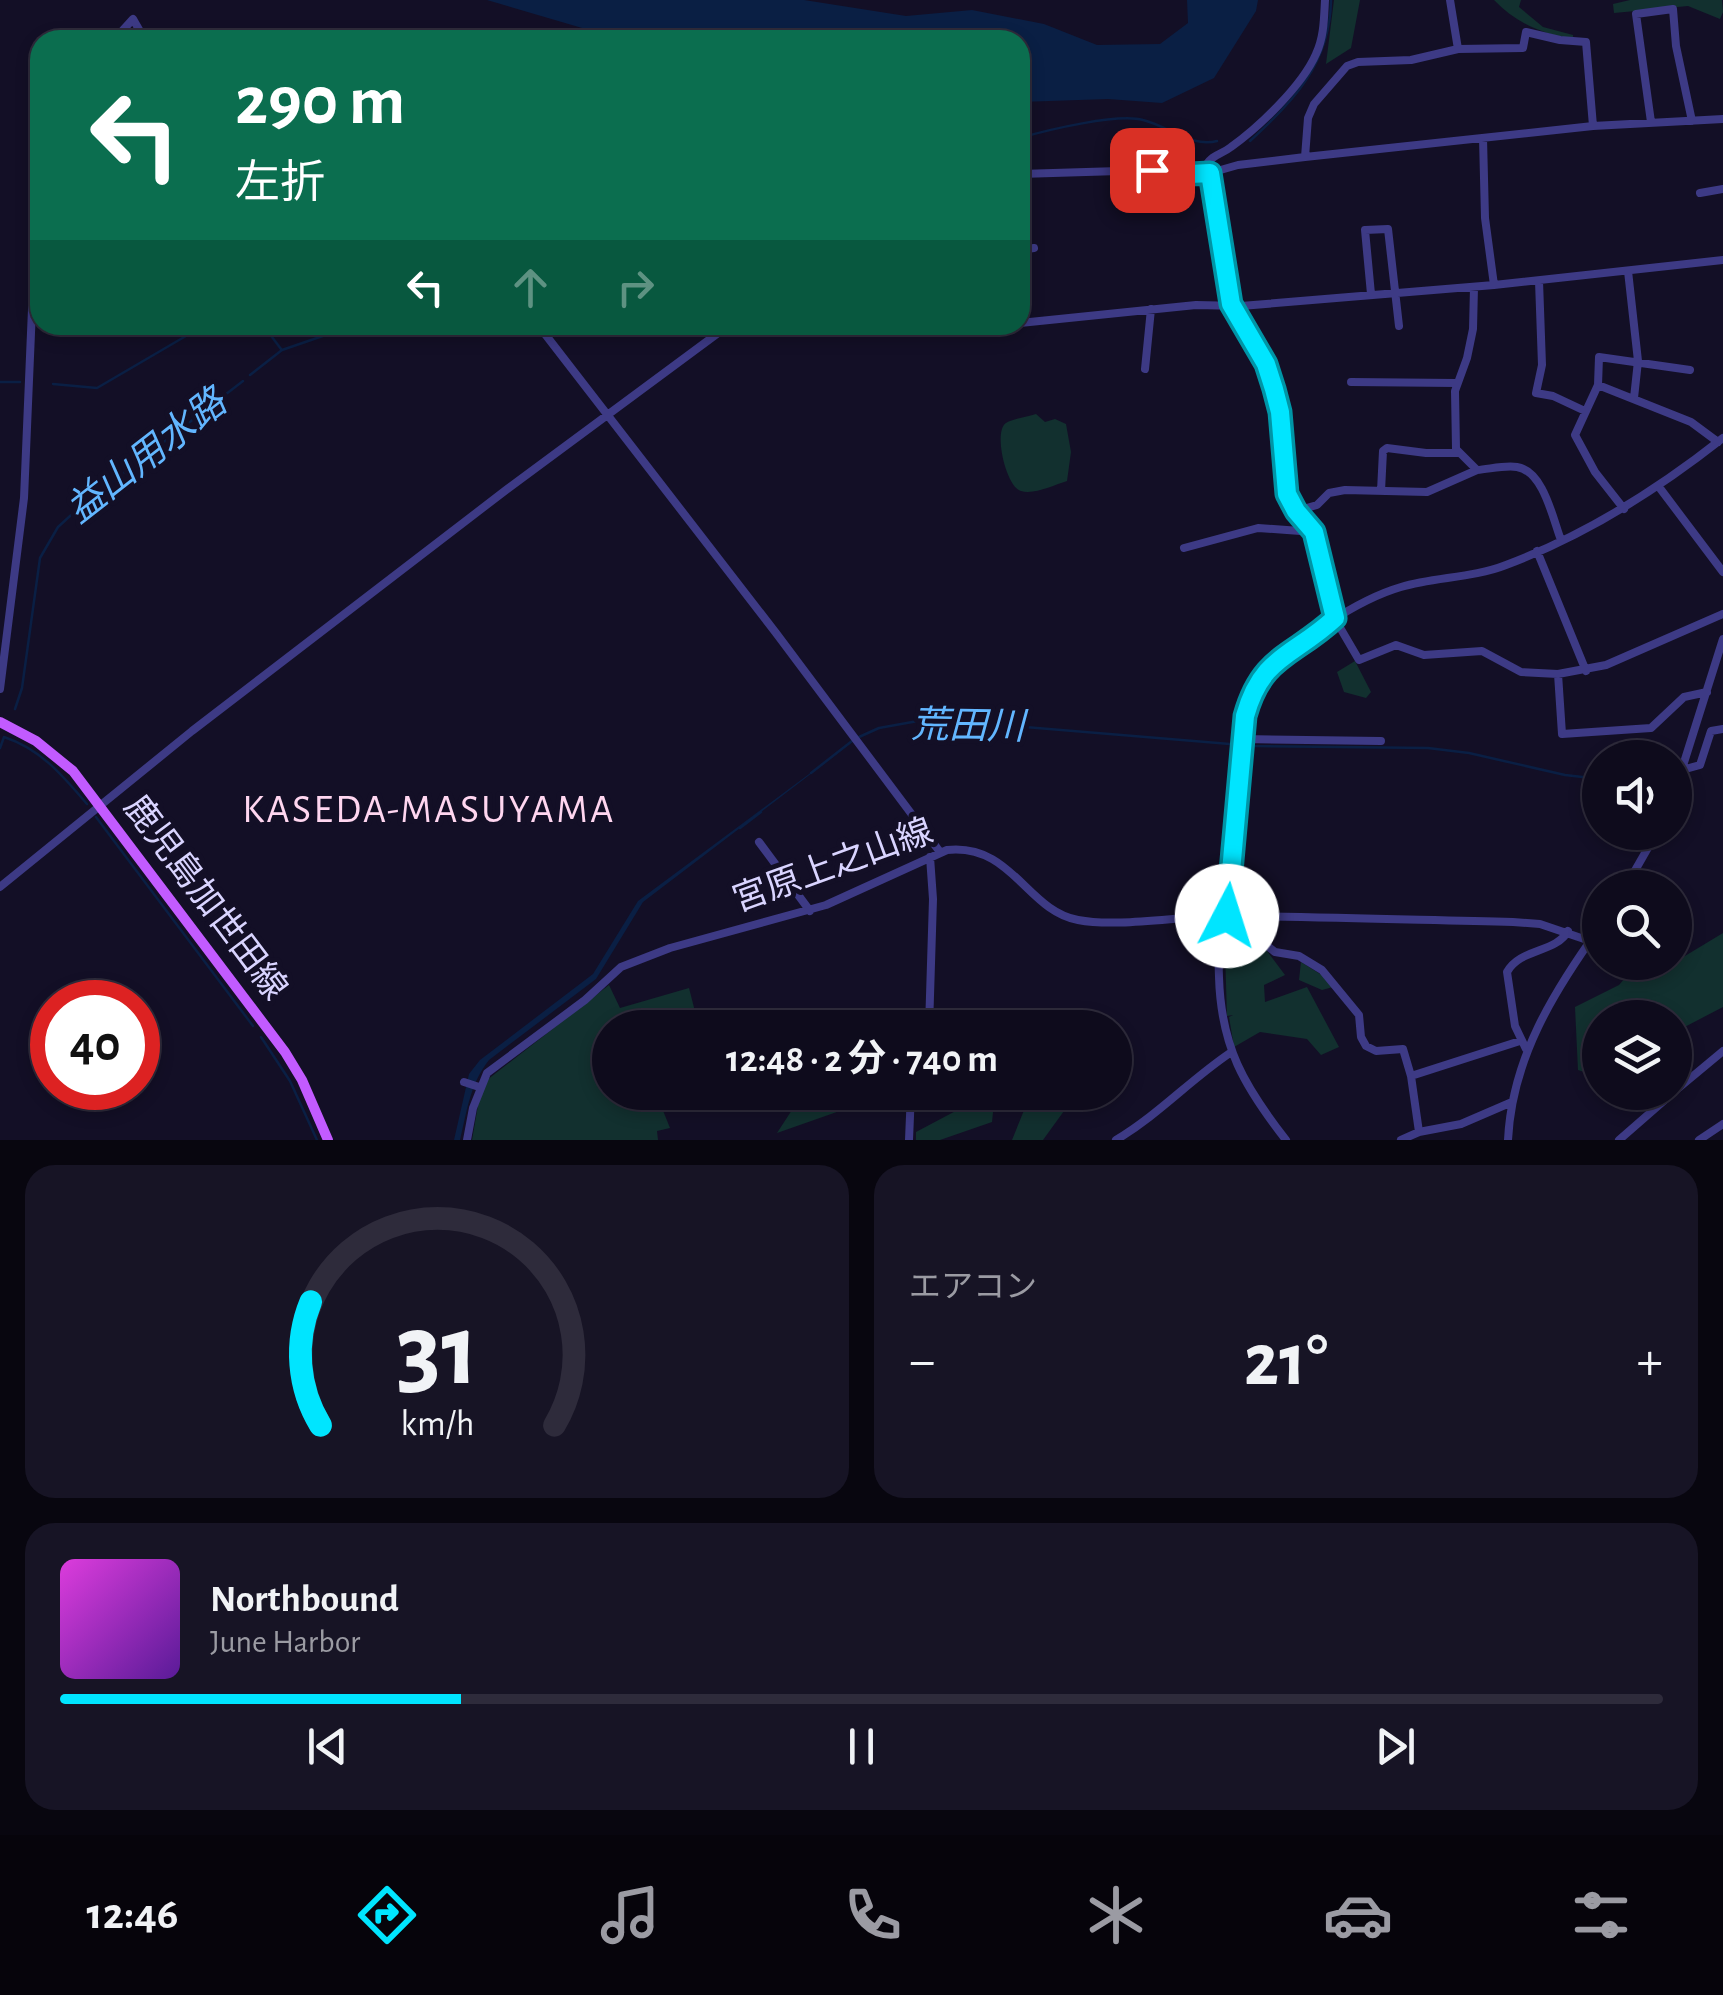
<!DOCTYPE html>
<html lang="ja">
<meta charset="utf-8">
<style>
:root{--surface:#0e0b1c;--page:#171425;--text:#f1f3f6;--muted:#9b9ba3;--line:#2e2b3b;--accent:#00e5ff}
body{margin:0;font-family:"Alegreya Sans","Noto Sans JP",sans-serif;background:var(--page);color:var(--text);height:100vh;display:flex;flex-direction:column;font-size:38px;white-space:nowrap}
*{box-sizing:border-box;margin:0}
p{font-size:32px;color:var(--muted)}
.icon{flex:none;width:55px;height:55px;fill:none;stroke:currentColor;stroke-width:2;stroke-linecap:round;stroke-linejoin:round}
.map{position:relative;height:1140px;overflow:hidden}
.details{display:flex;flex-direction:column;gap:25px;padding:25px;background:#08060f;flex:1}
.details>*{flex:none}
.top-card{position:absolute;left:30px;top:30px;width:1000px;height:305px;border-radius:30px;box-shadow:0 5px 15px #0003,0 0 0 2px var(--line);background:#0b6e4f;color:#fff;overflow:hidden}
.tools{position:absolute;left:1582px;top:740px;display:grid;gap:20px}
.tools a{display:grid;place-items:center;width:110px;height:110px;border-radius:50%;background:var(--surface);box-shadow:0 5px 15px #0003,0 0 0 2px var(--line);font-size:50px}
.speed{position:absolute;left:30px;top:980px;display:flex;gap:20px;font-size:50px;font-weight:700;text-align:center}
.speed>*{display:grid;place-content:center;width:130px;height:130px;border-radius:50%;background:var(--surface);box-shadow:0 5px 15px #0003,0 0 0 2px var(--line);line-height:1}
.speed .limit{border:15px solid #d22;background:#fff;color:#111}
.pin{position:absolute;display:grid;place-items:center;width:85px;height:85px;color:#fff;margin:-42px;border-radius:20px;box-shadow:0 5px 15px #0006}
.me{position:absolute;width:110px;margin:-55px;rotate:5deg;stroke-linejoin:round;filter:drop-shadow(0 0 8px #0008)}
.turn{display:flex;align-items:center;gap:35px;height:210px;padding:0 40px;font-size:45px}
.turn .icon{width:130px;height:130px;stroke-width:2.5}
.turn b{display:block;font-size:70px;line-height:85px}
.lanes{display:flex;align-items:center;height:95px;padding:0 40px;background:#0003;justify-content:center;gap:50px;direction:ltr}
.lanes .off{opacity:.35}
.big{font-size:75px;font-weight:700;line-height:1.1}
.details .card{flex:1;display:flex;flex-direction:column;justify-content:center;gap:15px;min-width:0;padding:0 35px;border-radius:30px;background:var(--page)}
.details .dial{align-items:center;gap:0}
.dial svg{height:260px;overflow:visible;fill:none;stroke:var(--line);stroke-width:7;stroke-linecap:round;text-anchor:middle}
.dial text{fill:var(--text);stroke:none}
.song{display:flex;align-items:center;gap:30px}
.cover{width:120px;height:120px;border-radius:15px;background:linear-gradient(135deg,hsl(300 70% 55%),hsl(270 70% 35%))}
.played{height:10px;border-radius:5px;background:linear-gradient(90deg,var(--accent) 25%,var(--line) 25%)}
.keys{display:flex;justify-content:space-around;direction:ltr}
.heat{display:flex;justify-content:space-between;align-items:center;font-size:55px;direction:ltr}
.details .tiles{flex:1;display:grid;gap:25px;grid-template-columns:1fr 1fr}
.card:last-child{grid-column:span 2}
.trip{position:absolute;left:592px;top:1010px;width:540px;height:100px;border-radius:50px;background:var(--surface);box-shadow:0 5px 15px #0003,0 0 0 2px var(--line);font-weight:700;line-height:100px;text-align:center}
.dock{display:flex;height:160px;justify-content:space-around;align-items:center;background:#06040b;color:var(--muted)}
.dock .icon{width:70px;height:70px}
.dock .selected{color:var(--accent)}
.dock b{font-size:45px;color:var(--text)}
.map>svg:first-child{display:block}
.green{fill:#12302f}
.water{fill:#0a1f44}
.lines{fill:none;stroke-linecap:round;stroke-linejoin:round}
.stream{stroke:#0a1f44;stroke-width:2.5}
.minor{stroke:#3d3a85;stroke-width:8}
.major{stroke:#c25bff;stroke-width:10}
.route-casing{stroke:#0095a6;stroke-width:25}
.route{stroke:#00e5ff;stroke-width:18}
.labels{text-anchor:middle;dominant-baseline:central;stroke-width:10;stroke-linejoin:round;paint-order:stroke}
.street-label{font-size:35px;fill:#d9d4ff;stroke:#130f26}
.water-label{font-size:38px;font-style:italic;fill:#62b6ff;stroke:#130f26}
.quarter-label{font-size:40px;letter-spacing:2.5px;fill:#ffd6f0;stroke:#130f26}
</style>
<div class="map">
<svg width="1723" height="1140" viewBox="0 0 1723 1140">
<rect width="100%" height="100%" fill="#130f26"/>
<path class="green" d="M1334 0H1360L1351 48 1326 64Z
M1494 0H1521L1519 7 1543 27 1573 35V39C1542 34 1516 23 1494 0Z
M1630 0H1722L1723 12 1720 19 1688 6 1614 13 1613 4Z
M1036 414 1045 422 1055 419 1066 424 1071 452 1067 481C1054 485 1034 495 1021 491 1006 487 993 431 1006 423 1014 418 1028 417 1036 414Z
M1355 661 1371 692 1366 698 1344 692 1337 672Z
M1723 933V1007L1675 1032V1018L1665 1017 1660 1003 1622 1017 1600 1018V1077L1578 1070 1575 1007 1619 985 1638 963 1675 962Z
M1264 947 1285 975 1264 985 1265 1002 1307 987 1339 1047 1321 1055 1307 1039 1260 1032 1234 1047 1229 1017 1233 1015 1227 1016 1225 952Z
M1301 962 1328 979 1333 987 1322 990 1299 980Z
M609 985 620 1008 689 988 699 1027 610 1028V1092L656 1093 670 1128 657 1131 658 1140H472L481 1088 487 1080Z
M803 1093H849L851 1107 777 1133Z
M968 1093H995L992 1122 940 1140H916V1132L965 1106Z
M1031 1093H1077L1043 1140H1012Z"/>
<path class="water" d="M487 0H804L906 16 972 10 1044 24 1097 45 1160 44 1188 23 1187 0H1258L1256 11 1214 78 1162 103 1108 99 1020 102V40H623Z
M867 731 643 902 596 979 489 1060C470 1084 467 1111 460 1140H454L469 1074 480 1060 593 974 638 901Z"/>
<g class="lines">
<path class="stream" d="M1020 138C1047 130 1118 113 1143 120 1168 126 1192 148 1217 141
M1250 141C1294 101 1330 63 1331 0
M263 325 281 349
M354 326 356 325
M250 375 282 350 346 328
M0 382H20
M53 384 97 388 203 326
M15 709 22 688 40 558 58 527 81 506 243 381
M4 737C41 749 63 776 87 804
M859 737 879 728 929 719 1254 746 1428 748 1469 753 1565 775 1600 779
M0 748 4 737
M811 773 852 741
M96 817 253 1026
M740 828 761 812
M261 1037 290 1081 317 1140"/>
<path class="minor" d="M1325 0C1324 19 1324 37 1316 54 1302 86 1259 127 1231 147 1221 155 1213 154 1206 165L1210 173 1231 304 1266 365 1281 412 1287 494 1296 511 1314 532 1335 619 1359 660 1396 645 1424 655 1482 651 1521 672 1558 674 1606 665 1723 614
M1450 0 1458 49
M381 33 399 40
M114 40 133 19 145 40
M1651 122 1636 14 1673 9 1676 46 1692 121
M1483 138 1485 218 1494 285
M1305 157 1308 118 1314 104 1347 66 1358 62 1411 60 1458 49 1523 48 1526 32 1560 40 1586 42 1593 126
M1020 174 1152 170 1210 173 1238 165 1305 157 1593 126 1723 119
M1700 193 1723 189
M1020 250 1034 248
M1628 271 1638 361 1634 398
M1539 281 1542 365 1536 393 1553 396 1585 411
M1474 287 1473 329 1467 358 1455 391 1456 449 1477 470C1490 469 1505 465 1517 467 1544 471 1553 520 1561 540
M1371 294 1365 230 1388 229 1399 326
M1020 323 1196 305 1241 306 1494 285 1723 260
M267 325H269
M538 325 776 633 940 852
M996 325H1008
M1145 369 1151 309
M1351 382 1456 383
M1598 385 1599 357 1690 370
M1659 487 1723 572
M1381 491 1383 451 1387 448 1426 453H1459
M1624 509 1595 472 1575 435 1598 385 1691 422 1718 442
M1296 511 1317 505 1329 493 1345 490 1427 492 1477 470
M1184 548 1258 528 1314 532
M1537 551 1586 671
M1558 674 1562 734 1651 728 1684 697 1707 692
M0 689 24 498 34 262 40 212
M1243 739 1381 741
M1682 770 1700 765 1711 731 1723 729
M1675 791 1723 639
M759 842 810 911
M0 887 192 731 506 490 729 325
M1625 888 1657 832
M1221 929 1249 932 1275 952 1299 956 1322 970 1359 1015 1361 1037 1366 1046 1376 1051 1403 1049 1411 1076 1419 1132
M929 1028 933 899 930 857
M1526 1049 1515 1026 1507 972C1520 948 1556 953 1568 931
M1411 1076 1520 1041
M464 1082 479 1087
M1675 1091 1723 1051
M467 1140 473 1108 487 1073 585 1000 621 967 670 948 826 905 947 850C1012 843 1027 911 1078 920 1119 928 1185 915 1230 916 1324 917 1419 920 1513 922L1540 924 1590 941
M909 1140 911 1092
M1116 1140C1158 1115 1190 1080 1230 1053
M1286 1140C1244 1086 1221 1047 1219 977 1218 956 1219 935 1227 915L1245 716 1253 689 1265 670C1304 639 1353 601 1401 587 1435 577 1473 578 1506 565 1586 535 1656 491 1723 438
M1401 1140 1419 1132 1461 1124 1512 1102
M1508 1140C1512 1058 1554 991 1600 927
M1619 1140 1674 1092
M1699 1140 1723 1124"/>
<path class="major" d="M0 722 36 741 73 771 285 1052 302 1080 328 1140"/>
</g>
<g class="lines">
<g class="route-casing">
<path id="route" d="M1152 170 1190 174 1210 173 1231 304 1266 364 1274 389 1280 412 1287 494 1296 511 1314 532 1335 618C1293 657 1262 655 1245 716L1227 916"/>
</g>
<use href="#route" class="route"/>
</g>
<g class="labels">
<g class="street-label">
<text transform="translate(833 866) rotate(-20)">宮原上之山線</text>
<text transform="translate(205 898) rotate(53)">鹿児島加世田線</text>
</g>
<g class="water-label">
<text transform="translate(147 457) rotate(-38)">益山用水路</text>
<text transform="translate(968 727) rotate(1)">荒田川</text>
</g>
<g class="quarter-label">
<text x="429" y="810">KASEDA-MASUYAMA</text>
</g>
</g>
</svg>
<div class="tools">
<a><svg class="icon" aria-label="sound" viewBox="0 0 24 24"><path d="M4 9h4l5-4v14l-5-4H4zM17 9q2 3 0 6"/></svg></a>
<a><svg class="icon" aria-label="search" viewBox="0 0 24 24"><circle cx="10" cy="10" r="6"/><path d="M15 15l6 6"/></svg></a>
<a><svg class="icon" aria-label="layers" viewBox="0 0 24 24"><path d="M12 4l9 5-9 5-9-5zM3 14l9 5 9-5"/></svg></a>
</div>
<div class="speed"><div class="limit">40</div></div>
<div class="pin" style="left:1152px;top:170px;background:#d93025"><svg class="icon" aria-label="arrive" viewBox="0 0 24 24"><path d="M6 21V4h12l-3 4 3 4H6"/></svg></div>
<svg class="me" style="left:1227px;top:916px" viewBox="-20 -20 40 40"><circle r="19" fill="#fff"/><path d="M0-13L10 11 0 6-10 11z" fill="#00e5ff"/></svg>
<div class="trip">12:48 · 2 分 · 740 m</div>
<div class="top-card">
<div class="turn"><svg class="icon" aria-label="left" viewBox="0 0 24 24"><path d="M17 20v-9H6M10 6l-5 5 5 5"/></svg><div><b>290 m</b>左折</div></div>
<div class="lanes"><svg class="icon" aria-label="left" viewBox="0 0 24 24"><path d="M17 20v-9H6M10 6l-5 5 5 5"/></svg><svg class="icon off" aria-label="ahead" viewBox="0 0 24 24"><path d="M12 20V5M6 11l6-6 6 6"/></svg><svg class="icon off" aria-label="right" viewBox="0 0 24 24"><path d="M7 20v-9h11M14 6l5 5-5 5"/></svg></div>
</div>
</div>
<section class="details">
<div class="tiles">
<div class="card dial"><svg viewBox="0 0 100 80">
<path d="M14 69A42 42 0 1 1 86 69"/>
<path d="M14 69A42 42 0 0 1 11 31" stroke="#00e5ff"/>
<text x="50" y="56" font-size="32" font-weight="700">31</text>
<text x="50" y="72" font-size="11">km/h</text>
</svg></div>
<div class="card"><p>エアコン</p>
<div class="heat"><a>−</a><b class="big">21°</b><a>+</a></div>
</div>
<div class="card">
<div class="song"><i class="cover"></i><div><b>Northbound</b><p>June Harbor</p></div></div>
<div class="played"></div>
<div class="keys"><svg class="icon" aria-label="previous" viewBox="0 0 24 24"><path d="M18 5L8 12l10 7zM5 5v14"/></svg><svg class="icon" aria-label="pause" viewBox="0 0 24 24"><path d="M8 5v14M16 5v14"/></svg><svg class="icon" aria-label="next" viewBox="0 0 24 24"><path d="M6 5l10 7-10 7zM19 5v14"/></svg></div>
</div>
</div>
</section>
<nav class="dock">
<b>12:46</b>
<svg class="icon selected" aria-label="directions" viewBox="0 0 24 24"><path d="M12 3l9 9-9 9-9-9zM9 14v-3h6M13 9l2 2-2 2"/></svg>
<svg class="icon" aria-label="music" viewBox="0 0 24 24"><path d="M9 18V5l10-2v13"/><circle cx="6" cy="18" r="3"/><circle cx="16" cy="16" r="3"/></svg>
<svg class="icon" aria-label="phone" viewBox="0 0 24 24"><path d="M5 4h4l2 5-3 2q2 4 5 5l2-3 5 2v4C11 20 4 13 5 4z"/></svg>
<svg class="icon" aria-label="climate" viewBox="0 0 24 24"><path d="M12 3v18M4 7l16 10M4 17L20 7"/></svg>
<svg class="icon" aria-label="car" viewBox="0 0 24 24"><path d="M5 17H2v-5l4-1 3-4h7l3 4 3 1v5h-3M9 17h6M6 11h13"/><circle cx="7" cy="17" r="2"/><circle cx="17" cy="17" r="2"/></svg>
<svg class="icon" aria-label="filters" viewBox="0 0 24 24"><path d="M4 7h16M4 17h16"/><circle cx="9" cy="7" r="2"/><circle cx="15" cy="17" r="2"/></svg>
</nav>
